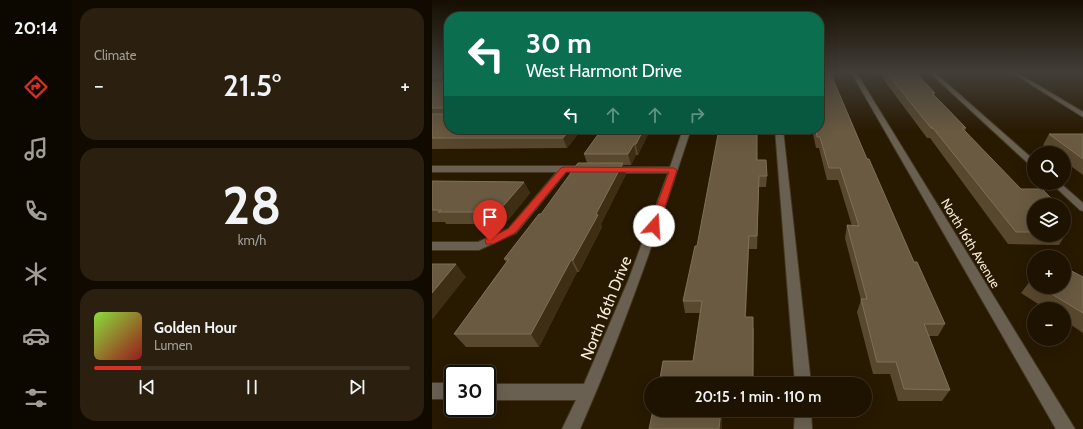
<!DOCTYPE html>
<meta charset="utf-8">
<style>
:root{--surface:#1e1301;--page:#2b2010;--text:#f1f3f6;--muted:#a19e99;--line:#3c3223;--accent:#d93025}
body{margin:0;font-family:Cabin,sans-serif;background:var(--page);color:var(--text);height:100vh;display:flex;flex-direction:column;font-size:15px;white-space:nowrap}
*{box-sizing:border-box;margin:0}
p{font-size:13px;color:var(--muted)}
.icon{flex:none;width:22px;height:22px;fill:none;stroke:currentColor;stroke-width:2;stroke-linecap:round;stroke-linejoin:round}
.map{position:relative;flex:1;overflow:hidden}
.details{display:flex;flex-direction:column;gap:8px;padding:8px;background:#100a01;width:360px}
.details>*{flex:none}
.banner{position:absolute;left:12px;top:12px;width:380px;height:122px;border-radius:16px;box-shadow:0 4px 16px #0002,0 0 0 1px var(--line);background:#0b6e4f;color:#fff;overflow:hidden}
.buttons{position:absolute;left:595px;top:146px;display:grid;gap:8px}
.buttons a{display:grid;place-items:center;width:44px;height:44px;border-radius:50%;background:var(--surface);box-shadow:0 4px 16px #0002,0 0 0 1px var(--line);font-size:20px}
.speed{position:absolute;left:12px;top:365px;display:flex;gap:8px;font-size:20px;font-weight:700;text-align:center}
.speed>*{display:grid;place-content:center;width:52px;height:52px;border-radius:50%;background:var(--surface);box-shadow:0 4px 16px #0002,0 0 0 1px var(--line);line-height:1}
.speed .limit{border:2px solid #111;border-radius:6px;background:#fff;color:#111}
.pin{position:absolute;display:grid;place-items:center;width:34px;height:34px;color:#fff;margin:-41px -17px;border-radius:50% 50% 50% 0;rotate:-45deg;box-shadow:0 0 4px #0007}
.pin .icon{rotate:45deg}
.me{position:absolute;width:44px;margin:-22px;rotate:19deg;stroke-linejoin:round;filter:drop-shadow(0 0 3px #0008)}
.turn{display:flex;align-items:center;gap:14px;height:84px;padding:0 16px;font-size:18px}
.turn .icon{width:52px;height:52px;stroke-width:2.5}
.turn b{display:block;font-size:28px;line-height:34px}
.lanes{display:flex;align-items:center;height:38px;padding:0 16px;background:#0003;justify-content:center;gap:20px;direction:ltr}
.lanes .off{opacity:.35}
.big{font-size:30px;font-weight:600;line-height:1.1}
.details .card{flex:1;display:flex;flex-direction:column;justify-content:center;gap:6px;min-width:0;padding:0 14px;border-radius:16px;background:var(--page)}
.details .dial{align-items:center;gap:0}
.dial b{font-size:52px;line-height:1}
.song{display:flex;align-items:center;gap:12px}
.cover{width:48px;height:48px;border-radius:6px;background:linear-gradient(135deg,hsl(90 70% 55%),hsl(0 70% 35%))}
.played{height:4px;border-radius:2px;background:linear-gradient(90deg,var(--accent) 15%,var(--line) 15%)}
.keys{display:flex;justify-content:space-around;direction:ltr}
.heat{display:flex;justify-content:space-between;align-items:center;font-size:22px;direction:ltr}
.trip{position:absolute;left:212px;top:377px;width:228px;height:40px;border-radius:20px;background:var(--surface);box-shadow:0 4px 16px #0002,0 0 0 1px var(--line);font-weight:600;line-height:40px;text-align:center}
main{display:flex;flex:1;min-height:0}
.tabs{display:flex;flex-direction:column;width:72px;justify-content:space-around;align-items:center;background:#0c0800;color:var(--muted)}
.tabs .icon{width:28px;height:28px}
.tabs .selected{color:var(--accent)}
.tabs b{font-size:18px;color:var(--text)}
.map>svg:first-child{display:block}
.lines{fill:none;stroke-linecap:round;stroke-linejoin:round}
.service-casing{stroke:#453720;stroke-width:2}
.minor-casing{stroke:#453720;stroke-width:2}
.service{fill:#696051;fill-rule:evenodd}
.minor{fill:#696051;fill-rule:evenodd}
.wall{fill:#58482e}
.shaded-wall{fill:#3e2e14}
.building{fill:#695a41;stroke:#7f7159}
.route{fill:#d93025;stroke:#8d1f18}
.labels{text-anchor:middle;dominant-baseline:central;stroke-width:4;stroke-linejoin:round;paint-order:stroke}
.street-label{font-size:13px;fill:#f6ecdc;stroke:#281901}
.near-street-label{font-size:16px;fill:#f6ecdc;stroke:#281901}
</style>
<main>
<nav class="tabs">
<b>20:14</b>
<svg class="icon selected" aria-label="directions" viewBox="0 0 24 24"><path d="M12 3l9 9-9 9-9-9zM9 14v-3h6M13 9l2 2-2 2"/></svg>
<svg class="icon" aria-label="music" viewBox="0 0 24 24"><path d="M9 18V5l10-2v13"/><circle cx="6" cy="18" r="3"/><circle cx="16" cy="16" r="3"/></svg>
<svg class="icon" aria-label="phone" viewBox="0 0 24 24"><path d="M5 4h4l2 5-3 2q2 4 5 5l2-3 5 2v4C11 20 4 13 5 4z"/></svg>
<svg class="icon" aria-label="climate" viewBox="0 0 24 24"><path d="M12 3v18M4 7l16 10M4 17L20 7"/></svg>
<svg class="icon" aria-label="car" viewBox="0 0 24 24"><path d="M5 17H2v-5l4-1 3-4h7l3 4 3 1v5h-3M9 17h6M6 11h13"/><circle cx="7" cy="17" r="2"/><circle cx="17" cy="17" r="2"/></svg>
<svg class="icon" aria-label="filters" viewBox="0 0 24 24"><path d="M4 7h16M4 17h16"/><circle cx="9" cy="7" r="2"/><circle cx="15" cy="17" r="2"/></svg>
</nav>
<section class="details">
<div class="card"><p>Climate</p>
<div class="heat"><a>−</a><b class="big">21.5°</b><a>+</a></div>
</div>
<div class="card dial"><b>28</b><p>km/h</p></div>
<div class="card">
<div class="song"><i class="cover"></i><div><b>Golden Hour</b><p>Lumen</p></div></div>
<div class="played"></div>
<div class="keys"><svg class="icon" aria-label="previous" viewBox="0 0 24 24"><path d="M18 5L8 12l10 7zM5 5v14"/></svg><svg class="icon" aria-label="pause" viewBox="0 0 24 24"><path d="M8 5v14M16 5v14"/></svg><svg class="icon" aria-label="next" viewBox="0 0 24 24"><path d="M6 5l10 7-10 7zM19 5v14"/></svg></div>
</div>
</section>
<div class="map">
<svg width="651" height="429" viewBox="0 0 651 429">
<rect width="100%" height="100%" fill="#281901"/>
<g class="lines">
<g class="service-casing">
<path id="service" d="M497 72H502L602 160V166H599Z
M343 129H351L379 384H363Z
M132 166 135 167 136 169 135 171 84 233 47 250H0V242H46L76 229 129 167Z
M619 183H628L651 203V211L648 210Z
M363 410H379L380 429H362Z"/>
</g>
<g class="minor-casing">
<path id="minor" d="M419 72H424L643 429H624Z
M579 72H584L651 112V117Z
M251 129H259C226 230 191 332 148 429H130L144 400H55V384H152L196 281 236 173H180L176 170 180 167H238Z
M0 166H154L158 169 154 172H0Z
M0 383H21V399H0Z"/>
</g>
<use href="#service" class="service"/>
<use href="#minor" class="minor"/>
</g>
<path class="wall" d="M0 72H17V129H150L135 148 0 149Z
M446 72H483L503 93 502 95 534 128 533 131 602 205V235H632V229L635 232 627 245 576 244 498 138H495Z
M170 129H221V130H218L206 155H204L199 165H192L194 174 169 224 170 227 147 272H145L107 347H34L22 334 74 262 72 259 109 214 155 163 152 154Z
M380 129H387L435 159 482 262 513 324 506 336H497L518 390 510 401H466L458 374H441L425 312 429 300 413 238 415 225 420 226 406 180H395L387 148H384Z
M617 134H651V175L632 161V153H622L611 145Z
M325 160 335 176 334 187H327L325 249H317L314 317 322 329 321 384H227L261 361 268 313H253L251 301 265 246Z
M0 181 92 182 98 193 73 224H14L13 222H0Z
M602 277V287H632L651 277V333L632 320V309H614L589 293 598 281Z
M221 410H321V418H290V429H217Z"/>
<path class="shaded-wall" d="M138 129H150L135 148 131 138Z
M212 129H218V130L206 155 204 144Z
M202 144 204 155 199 165 196 154Z
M191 163 194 174 169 224 170 227 147 272 141 260 164 214Z
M327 176V187L325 249V236Z
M92 182 98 193 73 224 66 212Z
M317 236V249L313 329V317Z
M139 260 145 272 107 347 99 334Z
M24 264 34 277 0 320V293Z
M289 410 290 418V429H287Z"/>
<path class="building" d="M0 72H17V129H138L131 138H0V114H12L13 109 12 108H0V83H12L14 81V76H0Z
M387 72H398L435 159H437L482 262H485L513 324H492L518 390 472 389 464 362H445L429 299H435L415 225 427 226 408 168H397L388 137H385L384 129H387Z
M454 72H483L503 93H500L534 128H530L589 189H610L626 205H602V232H584L501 128H499Z
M170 129H212L204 144H202L196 154H152Z
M287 129H325V160H334L335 176H327L325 236H317L313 317H321V384H227L231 361H261L270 301H251L263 246H265Z
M617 134H651V159Z
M146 163H191L164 214 166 215 141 260H139L99 334H22L77 259H72L107 214H109Z
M0 181 92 182 66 212H6L9 210H0Z
M632 229 635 232H632Z
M0 264H24L0 293Z
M632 267 651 277V313L608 287H632Z
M602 277V283L598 281Z
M221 410H289L287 429H217Z"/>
<linearGradient id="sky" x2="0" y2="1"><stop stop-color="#160e01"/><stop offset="0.55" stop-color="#423e38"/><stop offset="1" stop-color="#423e38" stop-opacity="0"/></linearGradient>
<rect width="651" height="132" fill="url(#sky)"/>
<path class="route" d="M132 167 242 168 245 170 226 228H219L217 226 237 172H134L83 233 61 244H54L53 241 54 239 76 229 129 168Z"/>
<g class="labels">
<g class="street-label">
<text transform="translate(539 243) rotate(59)">North 16th Avenue</text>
</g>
<g class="near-street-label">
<text transform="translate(174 308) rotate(-68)">North 16th Drive</text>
</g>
</g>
</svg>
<div class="buttons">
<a><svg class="icon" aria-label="search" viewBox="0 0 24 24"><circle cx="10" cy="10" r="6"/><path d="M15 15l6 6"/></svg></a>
<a><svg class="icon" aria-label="layers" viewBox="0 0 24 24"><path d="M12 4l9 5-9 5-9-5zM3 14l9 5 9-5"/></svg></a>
<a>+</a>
<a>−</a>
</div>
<div class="speed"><div class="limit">30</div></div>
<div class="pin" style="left:58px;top:241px;background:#d93025"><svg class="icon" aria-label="arrive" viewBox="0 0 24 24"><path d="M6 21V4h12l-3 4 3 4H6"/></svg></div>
<svg class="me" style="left:222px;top:226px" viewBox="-20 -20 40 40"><circle r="19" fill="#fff"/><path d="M0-13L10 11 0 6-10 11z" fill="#d93025"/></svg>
<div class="trip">20:15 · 1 min · 110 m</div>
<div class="banner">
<div class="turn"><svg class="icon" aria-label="left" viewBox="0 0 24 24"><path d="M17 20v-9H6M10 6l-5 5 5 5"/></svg><div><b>30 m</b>West Harmont Drive</div></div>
<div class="lanes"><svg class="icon" aria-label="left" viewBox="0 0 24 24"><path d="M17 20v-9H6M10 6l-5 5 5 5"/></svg><svg class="icon off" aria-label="ahead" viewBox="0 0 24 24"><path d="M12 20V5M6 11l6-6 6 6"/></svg><svg class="icon off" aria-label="ahead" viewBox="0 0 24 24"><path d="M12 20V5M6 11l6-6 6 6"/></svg><svg class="icon off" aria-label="right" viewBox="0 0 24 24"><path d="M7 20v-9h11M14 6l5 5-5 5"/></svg></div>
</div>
</div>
</main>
